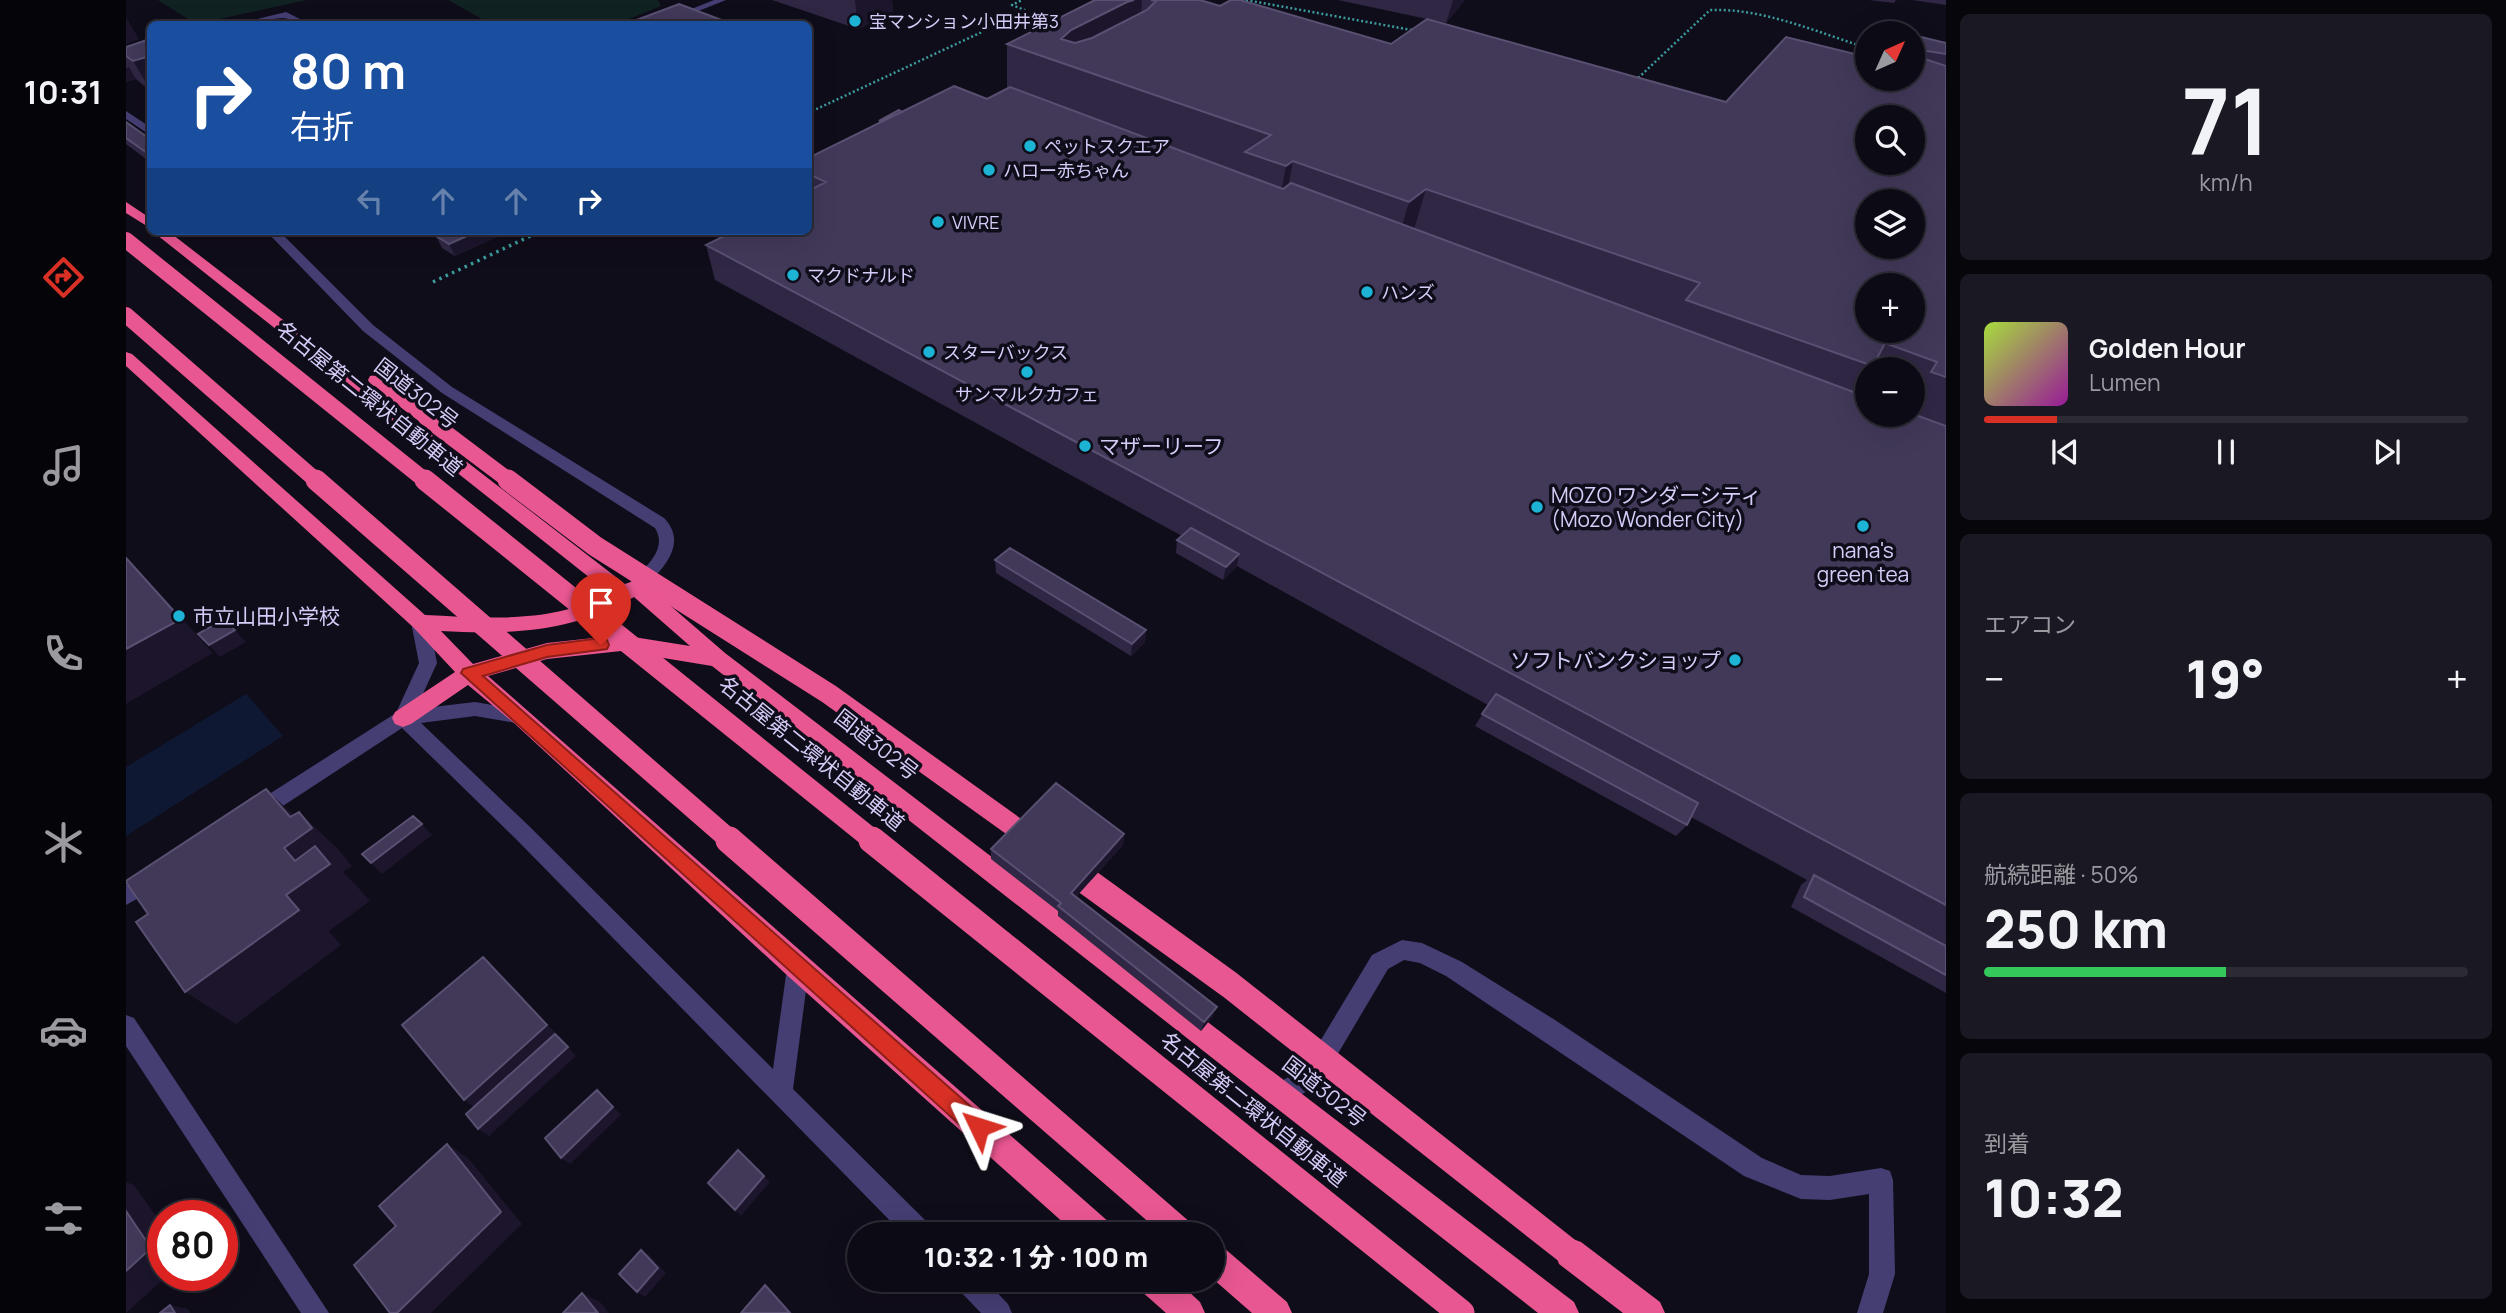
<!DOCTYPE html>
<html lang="ja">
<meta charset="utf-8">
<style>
:root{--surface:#0c0a14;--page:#1a1822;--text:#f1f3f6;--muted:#9a9aa0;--line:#2c2b34;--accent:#d93025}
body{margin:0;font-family:Manrope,"Noto Sans JP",sans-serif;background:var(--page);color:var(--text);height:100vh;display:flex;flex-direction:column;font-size:26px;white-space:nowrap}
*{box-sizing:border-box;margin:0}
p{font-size:23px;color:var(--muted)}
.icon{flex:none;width:38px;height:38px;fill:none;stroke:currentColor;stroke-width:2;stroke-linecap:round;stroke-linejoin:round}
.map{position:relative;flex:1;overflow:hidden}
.sheet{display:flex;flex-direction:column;gap:14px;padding:14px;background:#07060b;width:560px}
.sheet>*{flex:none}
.banner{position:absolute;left:21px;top:21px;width:665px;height:214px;border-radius:10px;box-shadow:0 7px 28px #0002,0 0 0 2px var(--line);background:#1a4fa0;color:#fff;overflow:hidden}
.needle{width:46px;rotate:45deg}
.controls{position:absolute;left:1729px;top:21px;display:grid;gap:14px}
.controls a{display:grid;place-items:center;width:70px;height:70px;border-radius:50%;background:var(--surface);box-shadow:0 7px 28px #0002,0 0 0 2px var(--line);font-size:35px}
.speed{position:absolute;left:21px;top:1200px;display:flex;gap:14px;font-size:35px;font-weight:700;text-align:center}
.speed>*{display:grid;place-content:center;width:91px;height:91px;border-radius:50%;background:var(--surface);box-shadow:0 7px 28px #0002,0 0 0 2px var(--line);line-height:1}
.speed .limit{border:10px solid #d22;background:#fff;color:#111}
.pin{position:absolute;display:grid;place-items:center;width:60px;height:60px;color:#fff;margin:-72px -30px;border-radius:50% 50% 50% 0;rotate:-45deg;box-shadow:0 0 7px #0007}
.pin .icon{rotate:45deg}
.me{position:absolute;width:77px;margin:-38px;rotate:311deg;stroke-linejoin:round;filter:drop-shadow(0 0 5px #0008)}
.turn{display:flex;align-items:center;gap:24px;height:147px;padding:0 28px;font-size:32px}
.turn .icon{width:91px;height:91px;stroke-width:2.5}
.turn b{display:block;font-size:49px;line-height:60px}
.lanes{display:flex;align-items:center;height:66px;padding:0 28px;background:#0003;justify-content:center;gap:35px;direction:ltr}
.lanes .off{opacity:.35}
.big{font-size:52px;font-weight:800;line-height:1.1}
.sheet .widget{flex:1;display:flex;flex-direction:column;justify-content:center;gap:10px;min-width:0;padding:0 24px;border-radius:10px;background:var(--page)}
.sheet .dial{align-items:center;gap:0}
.dial b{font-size:91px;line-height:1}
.song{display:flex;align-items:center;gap:21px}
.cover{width:84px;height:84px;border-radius:10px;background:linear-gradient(135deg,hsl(80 70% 55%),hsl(300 70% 35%))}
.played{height:7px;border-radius:4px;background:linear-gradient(90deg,var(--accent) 15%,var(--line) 15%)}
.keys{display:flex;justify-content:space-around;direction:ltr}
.heat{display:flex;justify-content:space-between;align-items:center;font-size:38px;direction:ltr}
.charge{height:10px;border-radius:5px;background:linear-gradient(90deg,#34c759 50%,var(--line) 0)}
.trip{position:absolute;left:721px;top:1222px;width:378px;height:70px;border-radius:35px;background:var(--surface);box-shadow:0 7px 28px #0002,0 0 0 2px var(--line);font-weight:800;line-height:70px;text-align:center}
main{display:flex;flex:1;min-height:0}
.tabs{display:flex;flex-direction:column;width:126px;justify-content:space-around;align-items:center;background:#050408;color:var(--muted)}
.tabs .icon{width:49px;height:49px}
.tabs .active{color:var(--accent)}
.tabs b{font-size:32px;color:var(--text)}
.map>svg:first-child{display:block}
.green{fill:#112223}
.water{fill:#0e1832}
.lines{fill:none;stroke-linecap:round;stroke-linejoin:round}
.path-far1{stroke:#3b9b9e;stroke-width:2.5;stroke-dasharray:2 2.5;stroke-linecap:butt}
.path{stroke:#3b9b9e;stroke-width:3.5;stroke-dasharray:2.5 4.5;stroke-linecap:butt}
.street{fill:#443e73;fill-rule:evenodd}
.highway{fill:#e95790;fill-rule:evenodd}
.highway-bridge-far2{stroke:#e95790;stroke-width:16}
.highway-bridge-far1{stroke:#e95790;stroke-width:21}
.highway-bridge{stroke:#e95790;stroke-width:27}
.wall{fill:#302745;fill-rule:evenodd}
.shaded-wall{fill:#1c152c}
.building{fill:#423959;stroke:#595072;stroke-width:2;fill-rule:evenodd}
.route{fill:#d93025;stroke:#8d1f18;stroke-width:2}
.poi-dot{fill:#1cb3d5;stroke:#100d1a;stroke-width:2.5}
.labels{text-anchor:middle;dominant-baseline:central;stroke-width:7;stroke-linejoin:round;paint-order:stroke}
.far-poi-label{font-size:18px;fill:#d5ccf8;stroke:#100d1a;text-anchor:start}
.street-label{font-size:21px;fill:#d5ccf8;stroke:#100d1a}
.poi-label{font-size:21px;fill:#d5ccf8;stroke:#100d1a;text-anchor:start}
</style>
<main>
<nav class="tabs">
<b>10:31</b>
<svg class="icon active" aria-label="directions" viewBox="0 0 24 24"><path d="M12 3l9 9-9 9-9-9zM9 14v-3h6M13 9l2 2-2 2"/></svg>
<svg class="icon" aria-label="music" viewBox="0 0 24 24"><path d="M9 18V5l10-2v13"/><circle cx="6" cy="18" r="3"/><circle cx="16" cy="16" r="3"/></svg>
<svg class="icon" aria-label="phone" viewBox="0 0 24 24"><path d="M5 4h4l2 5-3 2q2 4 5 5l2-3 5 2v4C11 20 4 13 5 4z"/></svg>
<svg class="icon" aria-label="climate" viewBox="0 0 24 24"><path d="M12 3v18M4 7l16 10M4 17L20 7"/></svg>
<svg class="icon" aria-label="car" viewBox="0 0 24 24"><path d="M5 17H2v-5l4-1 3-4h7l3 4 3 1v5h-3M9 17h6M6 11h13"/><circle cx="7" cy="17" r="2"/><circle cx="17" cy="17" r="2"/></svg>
<svg class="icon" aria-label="filters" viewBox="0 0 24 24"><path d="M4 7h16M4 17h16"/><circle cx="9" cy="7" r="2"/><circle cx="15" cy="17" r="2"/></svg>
</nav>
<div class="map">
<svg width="1820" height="1313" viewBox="0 0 1820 1313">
<rect width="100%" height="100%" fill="#100d1a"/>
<path class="green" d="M32 0H181L70 24Z
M322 0H532L535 6 490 24H365Z"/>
<path class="water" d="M120 694 157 736 0 836V767Z"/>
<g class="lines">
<path class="path-far1" d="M1120 0 1291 31
M1509 81 1584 10C1637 8 1691 32 1741 48
M682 113 901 11 886 5 896 0"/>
<path class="path" d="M307 282 415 231"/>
<path class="street" d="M588 0H600L540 24H528Z
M160 12 184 24C173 25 166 18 156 18 140 19 126 25 110 24Z
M0 111 24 127V135L0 119Z
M140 231H153L247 325 326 387 538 518C563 544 536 570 517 589H505L503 585 505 581C520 567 542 549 529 528L316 393 237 331Z
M294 616 300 617 303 622 311 663 290 709 349 702 396 710 402 712 405 717 402 722 396 724 349 716 295 723 403 826 647 1069 661 968 664 961 672 958 680 961 683 968 667 1089 804 1225 807 1234H777L389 838 276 728 140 817 133 819 126 817 123 811 126 805 270 713 293 663 285 622 288 617Z
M27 870 34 872 37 879 34 886 0 905V885Z
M1276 940 1296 943 1336 962 1429 1020 1636 1158 1675 1175 1704 1176 1755 1168 1764 1171 1767 1180 1769 1274 1757 1313H1731L1743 1274V1194L1704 1200 1675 1199 1618 1176 1320 976 1294 963 1278 960 1262 969 1194 1084 1155 1106 1147 1102 1143 1094 1147 1086 1178 1068 1246 955Z
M0 1015 8 1018 203 1313H175L0 1046Z
M827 1279H858L882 1304 886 1313H855L831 1288Z"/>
<path class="highway" d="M0 202 24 218V228L0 213Z
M26 231H42L499 584 510 580 517 582 599 653 1448 1302 1453 1313H1412L586 666 495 651 421 659 362 676 984 1223 988 1234H950L663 977 388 723 342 685 285 724 277 727 269 724 266 718 269 712 329 672 287 627 0 366V352L6 354 299 615C361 618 427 624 483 593ZM508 597 564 646 495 635 421 643 347 664 315 631C385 635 447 632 508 597Z
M250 375 256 376 306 414 309 418 306 422H294L244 384 242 380 244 376Z
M1444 1238 1455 1242 1534 1302 1539 1313H1497L1433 1264 1429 1253 1433 1242Z
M1087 1244 1098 1248 1161 1302 1166 1313H1126L1087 1279Z
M1010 1279H1049L1074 1302 1079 1313H1040L1014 1290Z"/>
<path class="highway-bridge-far2" d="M0 240 301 482
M0 315 192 482
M300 418 385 482"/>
<path class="highway-bridge-far1" d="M190 480 605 841
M299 480 748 841
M382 480 469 546 703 694 908 841"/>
<path class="highway-bridge" d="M603 840 1057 1234
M746 840 1335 1313
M905 840 910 843
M941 867 1104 985 1444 1253"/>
</g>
<path class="wall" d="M646 0H766L767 11 765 12V14L732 29Z
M969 0H1074L1094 6 1265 44 1600 102 1741 79 1787 35 1820 43V993L1665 907 1675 885 1681 880 1565 817 1561 825 1550 836 1349 726 1362 705 1111 566 1097 580 1050 553 1051 540 1056 536 589 280 580 245 606 232 605 231H682V158L754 122 753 121 776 112 861 99 881 88V44ZM1741 369H1787V415H1741Z
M1212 0H1339L1320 23Z
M1743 0H1770L1768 3Z
M1786 0H1820V5Z
M24 39V91L10 79 0 82V47Z
M0 122 24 139V162L0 144Z
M321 231H384L329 256 316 248 310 236Z
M869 560 1020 630 1019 642 1005 656 870 573Z
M998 834 997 845 950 897 1087 1016 1075 1031 932 916V911L865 859V849Z"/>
<path class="shaded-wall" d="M729 0H766L767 11 765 12V14L732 29Z
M1008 0H1016L1013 46 961 71 935 39 945 30 1001 2Z
M1327 0H1339L1320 23Z
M0 17 13 39 0 44Z
M24 56V89L7 61Z
M3 67 10 79 0 82V68Z
M1167 161 1157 215 1150 221 1160 166Z
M1300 189 1284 243 1267 257 1283 202Z
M352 231H384L329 256 323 244Z
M1113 554 1111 566 1097 580 1100 567Z
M0 556 87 653 0 704Z
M109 630 120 642 94 657 83 645Z
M1020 630 1019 642 1005 656 1006 644Z
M140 789 183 830 173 812 213 850 226 866 217 872 229 884 244 901 203 931 215 945 110 1024 59 992 160 895 169 861 158 848 164 817Z
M296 824 306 835 256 874 245 863Z
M998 834 997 845 944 903 945 893Z
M357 957 438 1042 359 1115 338 1100Z
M1091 1007 1087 1016 1075 1031 1078 1022Z
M442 1047 450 1056 363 1136 352 1129Z
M471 1090 495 1115 444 1164 435 1158Z
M321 1144 342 1158 396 1224 305 1313H271Z
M638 1176 644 1182 615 1216 609 1210Z
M0 1182 8 1185 37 1226V1276H41L0 1313Z
M515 1250 523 1255 540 1273 519 1297 511 1292Z
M639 1285 650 1295 666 1313H664Z
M456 1293 474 1302 483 1313H472Z
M44 1305 62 1309 64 1313H49Z"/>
<path class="building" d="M969 0H1008L1001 2 945 30 935 39 949 43 966 38 1021 10 1030 1 1025 0H1074L1094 6 1105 0H1114L1265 44 1301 19 1600 102 1660 37 1741 57V79H1787V35L1820 43V54L1795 50 1790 56 1820 66V377L1805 372 1811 362 1759 343 1747 366 1560 300 1574 283 1300 189 1283 202 1167 161 1160 166 1119 152 1145 135 881 44ZM1741 117H1787V163H1741ZM1741 201H1787V247H1741ZM1741 285H1787V331H1741Z
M553 4 606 24H500Z
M1764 30 1778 33H1762Z
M24 39V56L7 61 0 56V47Z
M828 86 861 99 884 87 1157 189 1165 183 1741 397V415L1787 414 1820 426V905L580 245 608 231H682V191L700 182 682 174V158Z
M773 110 776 112 756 121H753Z
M0 122 24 139V155L0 138Z
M321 231H352L323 244 310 236Z
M1065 528 1113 554 1100 567 1051 540Z
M884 548 1020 630 1006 644 869 560Z
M0 558 55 619 0 649Z
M98 619 109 630 83 645 72 634Z
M1370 694 1572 803 1561 825 1356 714Z
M930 783 998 834 945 893 1091 1007 1078 1022 932 906 935 903 865 849Z
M140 789 164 817 173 812 186 828 158 848 169 861 189 846 204 864 160 895 173 910 59 992 10 922 22 914 0 882V881Z
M287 816 296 824 245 863 236 854Z
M1688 875 1820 946V975L1678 897Z
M357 957 421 1025 338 1100 276 1025Z
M429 1034 442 1047 352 1129 340 1114Z
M471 1090 487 1107 435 1158 419 1138Z
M321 1144 375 1212 271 1313H264L228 1265 270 1226 253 1206Z
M612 1150 638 1176 609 1210 582 1183Z
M0 1211 25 1248 0 1271Z
M515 1250 532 1268 511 1292 493 1274Z
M639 1285 664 1313H615Z
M456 1293 472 1313H437Z
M44 1305 49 1313H34Z"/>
<path class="route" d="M475 638 481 640 483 645 481 649 421 657 357 676 860 1120 864 1127 860 1135 853 1138 845 1135 335 673 337 669 421 645Z"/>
<g class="poi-dot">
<circle cx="729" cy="21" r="7"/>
<circle cx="904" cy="146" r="7"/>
<circle cx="863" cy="170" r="7"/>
<circle cx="812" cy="222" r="7"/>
<circle cx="667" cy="275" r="7"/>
<circle cx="1241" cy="292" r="7"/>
<circle cx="803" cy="352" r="7"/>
<circle cx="901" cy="372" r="7"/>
<circle cx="959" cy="446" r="7"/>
<circle cx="1411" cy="507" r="7"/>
<circle cx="1737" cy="526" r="7"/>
<circle cx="53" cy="616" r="7"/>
<circle cx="1609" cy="660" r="7"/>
</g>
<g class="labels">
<g class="far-poi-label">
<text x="743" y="21">宝マンション小田井第3</text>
<text x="918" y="146">ペットスクエア</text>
<text x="877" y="170">ハロー赤ちゃん</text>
<text x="826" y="222">VIVRE</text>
<text x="681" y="275">マクドナルド</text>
<text x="1255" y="292">ハンズ</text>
<text x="817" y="352">スターバックス</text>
<text x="901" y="394" text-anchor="middle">サンマルクカフェ</text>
</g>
<g class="street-label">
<text transform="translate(291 393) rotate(38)">国道302号</text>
<text transform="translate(244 398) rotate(39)">名古屋第二環状自動車道</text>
<text transform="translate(751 744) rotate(38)">国道302号</text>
<text transform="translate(686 753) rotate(39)">名古屋第二環状自動車道</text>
<text transform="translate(1199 1091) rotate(38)">国道302号</text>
<text transform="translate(1128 1109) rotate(39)">名古屋第二環状自動車道</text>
</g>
<g class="poi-label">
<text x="973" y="446">マザーリーフ</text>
<text x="1425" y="495">MOZO ワンダーシティ<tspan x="1425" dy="24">(Mozo Wonder City)</tspan></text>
<text x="1737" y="550" text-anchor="middle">nana's<tspan x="1737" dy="24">green tea</tspan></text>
<text x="67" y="616">市立山田小学校</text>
<text x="1595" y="660" text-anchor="end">ソフトバンクショップ</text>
</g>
</g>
</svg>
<div class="controls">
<a><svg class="needle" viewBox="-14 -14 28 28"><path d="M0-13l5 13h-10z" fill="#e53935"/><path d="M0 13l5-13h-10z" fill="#9a9aa0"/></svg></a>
<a><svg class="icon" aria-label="search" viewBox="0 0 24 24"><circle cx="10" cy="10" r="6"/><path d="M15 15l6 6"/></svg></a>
<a><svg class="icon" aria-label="layers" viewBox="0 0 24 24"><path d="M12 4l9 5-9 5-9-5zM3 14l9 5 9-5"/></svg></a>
<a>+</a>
<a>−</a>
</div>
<div class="speed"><div class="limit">80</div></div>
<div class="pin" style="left:475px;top:645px;background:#d93025"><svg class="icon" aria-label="arrive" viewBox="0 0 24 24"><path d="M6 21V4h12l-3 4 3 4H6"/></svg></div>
<svg class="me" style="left:853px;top:1127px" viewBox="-20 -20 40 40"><path d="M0-17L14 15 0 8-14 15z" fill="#d93025" stroke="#fff" stroke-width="4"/></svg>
<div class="trip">10:32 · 1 分 · 100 m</div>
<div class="banner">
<div class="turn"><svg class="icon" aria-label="right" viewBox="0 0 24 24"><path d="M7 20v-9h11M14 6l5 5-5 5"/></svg><div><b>80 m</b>右折</div></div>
<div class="lanes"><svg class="icon off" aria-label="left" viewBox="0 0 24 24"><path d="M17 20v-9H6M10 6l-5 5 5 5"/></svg><svg class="icon off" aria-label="ahead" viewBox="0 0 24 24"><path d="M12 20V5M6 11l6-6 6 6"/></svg><svg class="icon off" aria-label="ahead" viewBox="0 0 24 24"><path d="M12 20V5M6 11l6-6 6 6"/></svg><svg class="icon" aria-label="right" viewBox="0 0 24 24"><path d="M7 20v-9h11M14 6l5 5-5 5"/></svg></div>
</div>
</div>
<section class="sheet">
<div class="widget dial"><b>71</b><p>km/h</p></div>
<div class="widget">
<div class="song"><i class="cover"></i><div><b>Golden Hour</b><p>Lumen</p></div></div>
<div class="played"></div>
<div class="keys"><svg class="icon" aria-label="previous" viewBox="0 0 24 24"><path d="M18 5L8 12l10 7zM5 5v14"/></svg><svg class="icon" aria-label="pause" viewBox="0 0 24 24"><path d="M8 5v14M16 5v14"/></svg><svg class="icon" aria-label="next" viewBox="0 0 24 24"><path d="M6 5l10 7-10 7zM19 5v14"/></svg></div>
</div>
<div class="widget"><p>エアコン</p>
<div class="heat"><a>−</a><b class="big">19°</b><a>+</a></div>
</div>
<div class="widget"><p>航続距離 · 50%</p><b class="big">250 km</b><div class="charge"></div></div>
<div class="widget"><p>到着</p><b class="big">10:32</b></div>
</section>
</main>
